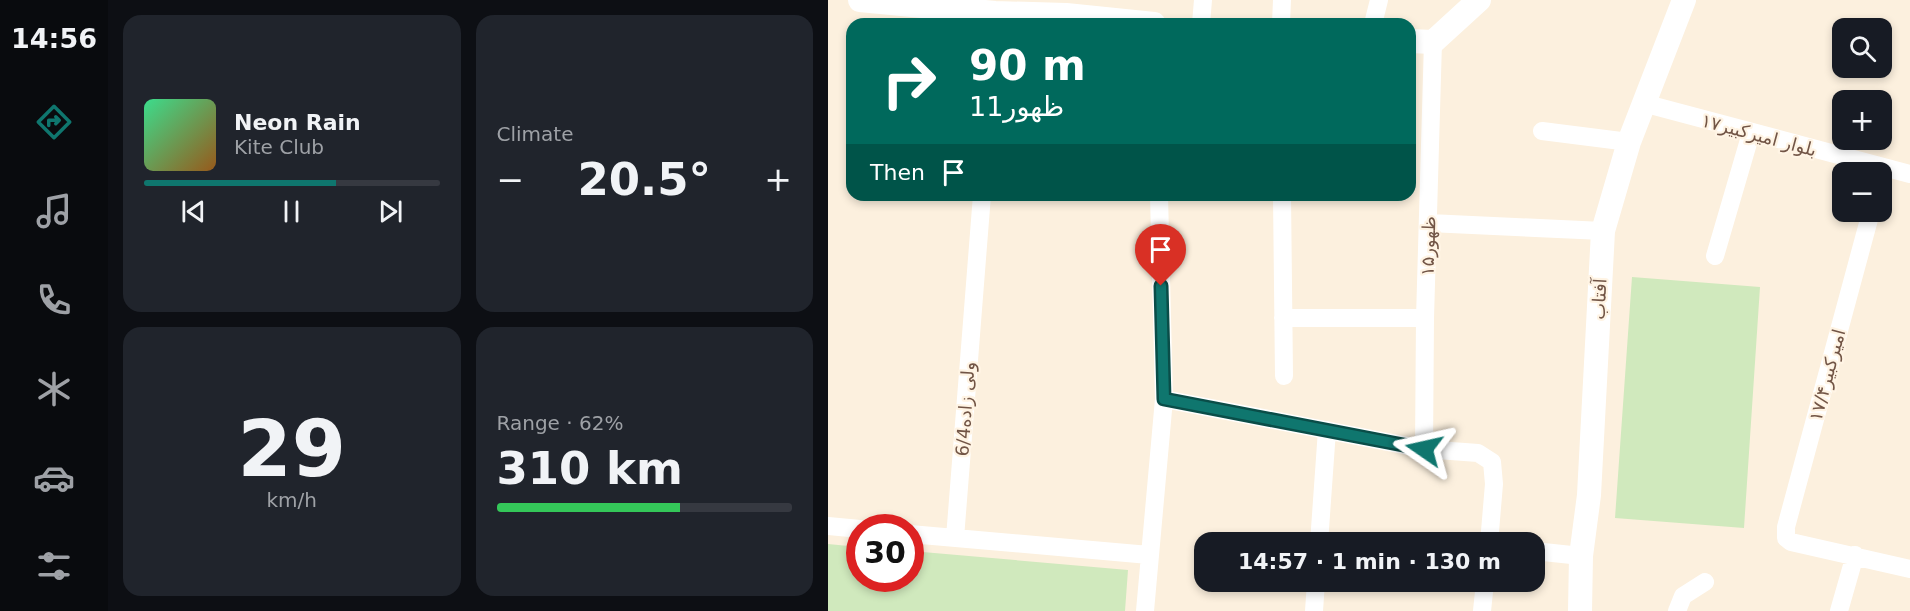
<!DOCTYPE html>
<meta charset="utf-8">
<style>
:root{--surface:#171b24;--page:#20242c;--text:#f1f3f6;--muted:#9ea1a6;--line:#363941;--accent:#0f766e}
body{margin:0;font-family:"DejaVu Sans","Noto Naskh Arabic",sans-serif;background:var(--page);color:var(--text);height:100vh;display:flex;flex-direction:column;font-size:22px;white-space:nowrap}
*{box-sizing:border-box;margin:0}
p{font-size:20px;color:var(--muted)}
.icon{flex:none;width:33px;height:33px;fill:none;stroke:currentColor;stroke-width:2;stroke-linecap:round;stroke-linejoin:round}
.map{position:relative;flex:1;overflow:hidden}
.sheet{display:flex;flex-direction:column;gap:15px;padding:15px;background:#0d0f14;width:720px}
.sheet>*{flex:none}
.hud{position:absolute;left:18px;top:18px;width:570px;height:183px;border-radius:18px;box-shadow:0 3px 9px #0003;background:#00695c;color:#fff;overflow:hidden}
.buttons{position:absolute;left:1004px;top:18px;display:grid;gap:12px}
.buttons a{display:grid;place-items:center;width:60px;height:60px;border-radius:12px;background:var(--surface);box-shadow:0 3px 9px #0003;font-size:30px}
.speed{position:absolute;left:18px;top:514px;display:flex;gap:12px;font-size:30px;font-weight:700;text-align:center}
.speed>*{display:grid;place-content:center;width:78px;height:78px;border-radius:50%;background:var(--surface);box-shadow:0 3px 9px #0003;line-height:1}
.speed .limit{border:9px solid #d22;background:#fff;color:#111}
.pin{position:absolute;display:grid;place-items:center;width:51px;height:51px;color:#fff;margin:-62px -26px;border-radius:50% 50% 50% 0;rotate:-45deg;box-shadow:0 0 6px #0007}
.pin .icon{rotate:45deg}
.me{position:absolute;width:66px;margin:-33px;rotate:281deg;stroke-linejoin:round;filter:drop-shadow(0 0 4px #0008)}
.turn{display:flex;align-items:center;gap:21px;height:126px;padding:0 24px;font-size:27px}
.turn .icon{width:78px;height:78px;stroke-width:2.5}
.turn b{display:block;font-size:42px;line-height:51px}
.then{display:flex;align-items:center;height:57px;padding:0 24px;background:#0003;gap:12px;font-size:22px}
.big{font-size:45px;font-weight:800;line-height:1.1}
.sheet .tile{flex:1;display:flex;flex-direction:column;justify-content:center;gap:9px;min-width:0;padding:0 21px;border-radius:18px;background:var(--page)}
.sheet .dial{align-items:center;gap:0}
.dial b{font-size:78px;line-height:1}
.song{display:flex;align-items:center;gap:18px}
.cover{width:72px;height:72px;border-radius:9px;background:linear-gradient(135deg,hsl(150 70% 55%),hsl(30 70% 35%))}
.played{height:6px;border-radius:3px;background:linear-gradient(90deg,var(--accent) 65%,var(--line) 65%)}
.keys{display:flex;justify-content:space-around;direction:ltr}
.heat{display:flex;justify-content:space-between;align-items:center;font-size:33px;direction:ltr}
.charge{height:9px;border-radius:4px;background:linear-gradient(90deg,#34c759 62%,var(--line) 0)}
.sheet .tiles{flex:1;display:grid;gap:15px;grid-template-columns:repeat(2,1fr)}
.trip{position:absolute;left:366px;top:532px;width:351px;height:60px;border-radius:18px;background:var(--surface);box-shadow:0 3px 9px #0003;font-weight:800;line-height:60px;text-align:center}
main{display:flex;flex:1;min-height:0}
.dock{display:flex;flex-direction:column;width:108px;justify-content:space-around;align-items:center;background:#090b0e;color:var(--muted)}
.dock .icon{width:42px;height:42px}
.dock .active{color:var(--accent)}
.dock b{font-size:27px;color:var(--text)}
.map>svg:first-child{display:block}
.green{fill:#d0e9bd}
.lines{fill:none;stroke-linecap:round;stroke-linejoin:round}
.minor{stroke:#fff;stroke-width:18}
.tertiary{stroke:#fff;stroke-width:24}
.route-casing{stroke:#0a4d48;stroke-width:15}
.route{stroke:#0f766e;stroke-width:10}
.labels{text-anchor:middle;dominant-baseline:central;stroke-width:4.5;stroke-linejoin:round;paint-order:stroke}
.street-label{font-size:18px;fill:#725546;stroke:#fff4e4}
</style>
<main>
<nav class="dock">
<b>14:56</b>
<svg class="icon active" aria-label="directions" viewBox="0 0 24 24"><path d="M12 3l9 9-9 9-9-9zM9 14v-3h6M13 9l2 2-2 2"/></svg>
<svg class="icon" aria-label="music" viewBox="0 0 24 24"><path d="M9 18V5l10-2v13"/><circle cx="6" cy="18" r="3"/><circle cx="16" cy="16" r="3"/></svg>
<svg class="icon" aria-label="phone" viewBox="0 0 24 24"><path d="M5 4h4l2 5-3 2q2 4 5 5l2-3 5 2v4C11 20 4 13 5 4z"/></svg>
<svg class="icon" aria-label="climate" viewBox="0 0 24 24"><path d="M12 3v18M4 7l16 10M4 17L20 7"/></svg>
<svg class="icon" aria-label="car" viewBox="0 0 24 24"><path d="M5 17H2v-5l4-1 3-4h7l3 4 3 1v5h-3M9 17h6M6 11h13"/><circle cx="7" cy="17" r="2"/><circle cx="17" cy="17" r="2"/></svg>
<svg class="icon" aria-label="filters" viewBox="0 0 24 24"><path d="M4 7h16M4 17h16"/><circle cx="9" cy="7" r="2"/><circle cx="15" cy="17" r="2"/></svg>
</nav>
<section class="sheet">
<div class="tiles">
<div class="tile">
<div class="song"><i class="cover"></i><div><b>Neon Rain</b><p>Kite Club</p></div></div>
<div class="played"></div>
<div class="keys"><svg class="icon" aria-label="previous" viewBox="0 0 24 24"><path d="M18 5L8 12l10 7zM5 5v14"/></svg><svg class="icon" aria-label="pause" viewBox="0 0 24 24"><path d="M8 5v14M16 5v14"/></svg><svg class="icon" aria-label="next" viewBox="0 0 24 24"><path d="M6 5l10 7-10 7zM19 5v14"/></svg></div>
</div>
<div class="tile"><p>Climate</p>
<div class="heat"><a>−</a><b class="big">20.5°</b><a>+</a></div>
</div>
<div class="tile dial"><b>29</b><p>km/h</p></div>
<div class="tile"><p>Range · 62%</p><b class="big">310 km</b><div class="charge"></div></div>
</div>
</section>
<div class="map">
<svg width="1082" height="611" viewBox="0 0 1082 611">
<rect width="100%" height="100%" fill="#fcf0de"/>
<path class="green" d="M804 277 932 287 916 528 787 518Z
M0 544 31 547 32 579H82L83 551 300 570 297 611H0Z"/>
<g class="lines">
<path class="minor" d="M373 24 375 0
M453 24 454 0
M545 24 551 0
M815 103 1082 174
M714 131 801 142
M454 195 456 376
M1043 212 958 527V538L963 542 1082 569
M601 223 775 231
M887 256 923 133
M455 318H597
M336 399 596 449 650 453 664 462 666 484 661 543
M596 449 597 318 605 42
M0 526 32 529
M82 534 321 555
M127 538 154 195
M491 543 499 430
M706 551 753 556
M317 611 336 399 331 195
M486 611 488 582
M654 611 657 582
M849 611 855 596 877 582
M1011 611 1027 555"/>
<path class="tertiary" d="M32 0 167 13 238 15 326 24
M582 41 605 42 651 0
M752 611 753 556 761 495 775 231 801 142 856 0"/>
</g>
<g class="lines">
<g class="route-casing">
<path id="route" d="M333 286 336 399 596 449"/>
</g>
<use href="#route" class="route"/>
</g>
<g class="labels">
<g class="street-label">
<text transform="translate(931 135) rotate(15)">بلوار امیرکبیر۱۷</text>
<text transform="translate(600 246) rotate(-88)">ظهور۱۵</text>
<text transform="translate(771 299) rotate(-87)">آفتاب</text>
<text transform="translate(999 375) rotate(-75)">امیرکبیر۱۷/۴</text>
<text transform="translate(137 409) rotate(-86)">6/4ولی زاده</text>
</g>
</g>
</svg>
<div class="buttons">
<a><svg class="icon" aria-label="search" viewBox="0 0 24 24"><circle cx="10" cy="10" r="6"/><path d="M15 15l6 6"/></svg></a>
<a>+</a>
<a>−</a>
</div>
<div class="speed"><div class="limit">30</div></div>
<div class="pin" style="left:333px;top:286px;background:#d93025"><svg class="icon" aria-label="arrive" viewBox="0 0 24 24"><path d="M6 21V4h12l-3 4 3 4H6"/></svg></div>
<svg class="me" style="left:596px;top:449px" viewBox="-20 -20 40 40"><path d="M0-17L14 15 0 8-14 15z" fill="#0f766e" stroke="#fff" stroke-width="4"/></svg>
<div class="trip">14:57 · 1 min · 130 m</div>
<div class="hud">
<div class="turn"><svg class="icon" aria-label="right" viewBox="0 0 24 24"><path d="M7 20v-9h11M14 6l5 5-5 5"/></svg><div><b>90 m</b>11ظهور</div></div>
<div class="then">Then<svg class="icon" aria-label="arrive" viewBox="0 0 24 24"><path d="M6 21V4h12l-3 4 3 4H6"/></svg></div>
</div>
</div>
</main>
